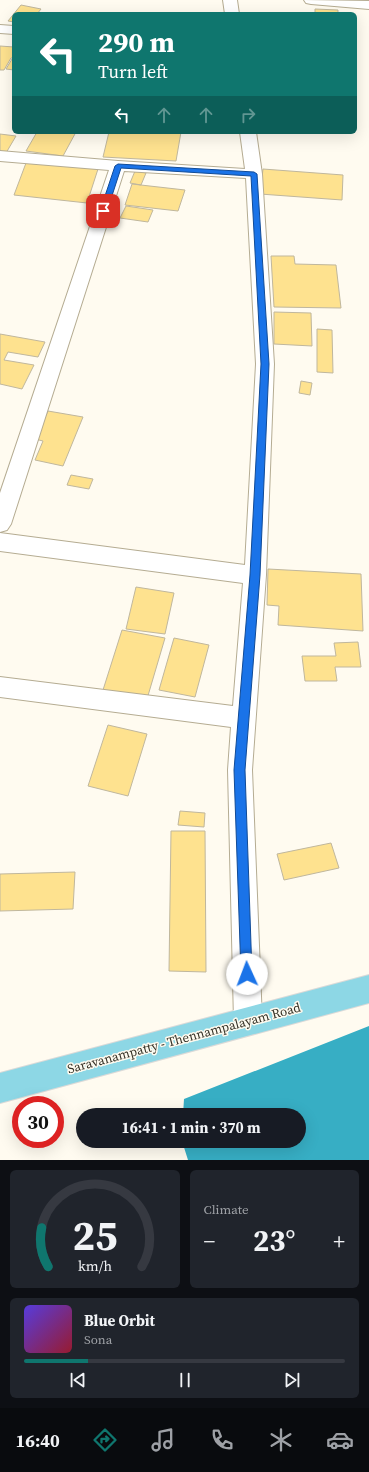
<!DOCTYPE html>
<meta charset="utf-8">
<style>
:root{--surface:#171b24;--page:#20242c;--text:#f1f3f6;--muted:#9ea1a6;--line:#363941;--accent:#0f766e}
body{margin:0;font-family:"Source Serif 4",serif;background:var(--page);color:var(--text);height:100vh;display:flex;flex-direction:column;font-size:15px;white-space:nowrap}
*{box-sizing:border-box;margin:0}
p{font-size:13px;color:var(--muted)}
.icon{flex:none;width:22px;height:22px;fill:none;stroke:currentColor;stroke-width:2;stroke-linecap:round;stroke-linejoin:round}
.map{position:relative;height:1160px;overflow:hidden}
.drawer{display:flex;flex-direction:column;gap:10px;padding:10px;background:#0d0f14;flex:1}
.drawer>*{flex:none}
.top-card{position:absolute;left:12px;top:12px;width:345px;height:122px;border-radius:6px;box-shadow:0 4px 16px #0002;background:#0f766e;color:#fff;overflow:hidden}
.speed{position:absolute;left:12px;top:1096px;display:flex;gap:8px;font-size:20px;font-weight:700;text-align:center}
.speed>*{display:grid;place-content:center;width:52px;height:52px;border-radius:50%;background:var(--surface);box-shadow:0 4px 16px #0002;line-height:1}
.speed .limit{border:6px solid #d22;background:#fff;color:#111}
.pin{position:absolute;display:grid;place-items:center;width:34px;height:34px;color:#fff;margin:-17px;border-radius:8px;box-shadow:0 2px 6px #0006}
.me{position:absolute;width:44px;margin:-22px;rotate:358deg;stroke-linejoin:round;filter:drop-shadow(0 0 3px #0008)}
.turn{display:flex;align-items:center;gap:14px;height:84px;padding:0 20px;font-size:18px}
.turn .icon{width:52px;height:52px;stroke-width:2.5}
.turn b{display:block;font-size:28px;line-height:34px}
.lanes{display:flex;align-items:center;height:38px;padding:0 20px;background:#0003;justify-content:center;gap:20px;direction:ltr}
.lanes .off{opacity:.35}
.big{font-size:30px;font-weight:700;line-height:1.1}
.drawer .card{flex:1;display:flex;flex-direction:column;justify-content:center;gap:6px;min-width:0;padding:0 14px;border-radius:6px;background:var(--page)}
.drawer .dial{align-items:center;gap:0}
.dial svg{height:104px;overflow:visible;fill:none;stroke:var(--line);stroke-width:7;stroke-linecap:round;text-anchor:middle}
.dial text{fill:var(--text);stroke:none}
.song{display:flex;align-items:center;gap:12px}
.cover{width:48px;height:48px;border-radius:6px;background:linear-gradient(135deg,hsl(250 70% 55%),hsl(350 70% 35%))}
.played{height:4px;border-radius:2px;background:linear-gradient(90deg,var(--accent) 20%,var(--line) 20%)}
.keys{display:flex;justify-content:space-around;direction:ltr}
.heat{display:flex;justify-content:space-between;align-items:center;font-size:22px;direction:ltr}
.drawer .tiles{flex:1;display:grid;gap:10px;grid-template-columns:1fr 1fr}
.card:last-child{grid-column:span 2}
.trip{position:absolute;left:76px;top:1108px;width:230px;height:40px;border-radius:20px;background:var(--surface);box-shadow:0 4px 16px #0002;font-weight:700;line-height:40px;text-align:center}
.tabs{display:flex;height:64px;justify-content:space-around;align-items:center;background:#090b0e;color:var(--muted)}
.tabs .icon{width:28px;height:28px}
.tabs .on{color:var(--accent)}
.tabs b{font-size:18px;color:var(--text)}
.map>svg:first-child{display:block}
.water{fill:#37aec4}
.building{fill:#fee28f;stroke:#c0b79d}
.lines{fill:none;stroke-linecap:round;stroke-linejoin:round}
.minor-casing{stroke:#b5ac92;stroke-width:2}
.major-casing{stroke:#dbdad8;stroke-width:2}
.minor{fill:#fff;fill-rule:evenodd}
.major{fill:#8dd7e5;fill-rule:evenodd}
.route{fill:#1a73e8;stroke:#114b97}
.labels{text-anchor:middle;dominant-baseline:central;stroke-width:3;stroke-linejoin:round;paint-order:stroke}
.near-street-label{font-size:13px;fill:#353227;stroke:#fffbf0}
</style>
<div class="map">
<svg width="369" height="1160" viewBox="0 0 369 1160">
<rect width="100%" height="100%" fill="#fffbf0"/>
<path class="water" d="M369 1026V1160H188L182 1141H299V1115H183L184 1099Z"/>
<path class="building" d="M21 5 41 9 37 14H14V22L8 21Z
M315 9 338 10V14H315Z
M0 46 14 47V58H11L4 70H0Z
M12 59H14V70L6 69Z
M37 132H76L63 156 26 151Z
M109 132H181L176 161 103 157Z
M0 134 16 136 6 153H0Z
M26 163 98 169 87 203 14 195Z
M263 169 343 175 342 200 260 194Z
M135 171 146 173 141 185 130 183Z
M132 184 185 190 178 211 125 205Z
M126 206 153 210 148 222 120 218Z
M271 256H294L295 264 336 265 341 308 274 307Z
M274 312 311 313 312 346 274 344Z
M317 329 332 330 333 373 317 372Z
M0 334 45 342 38 357 8 352 4 360 34 365 22 389 0 384Z
M301 381 312 383 310 395 299 393Z
M48 411 83 417 63 466 35 460 43 441 35 439Z
M71 475 93 479 89 489 67 485Z
M268 569 361 574 363 631 278 625 279 606 267 605Z
M136 587 174 593 165 634 126 629Z
M122 630 165 638 147 699 103 690Z
M174 638 209 645 195 697 159 690Z
M358 642 361 667H335L337 681H305L302 656H336L334 643Z
M108 725 147 734 128 796 88 786Z
M180 811 205 813 204 827 178 825Z
M171 831H205L206 972 169 971Z
M331 843 339 868 284 880 277 854Z
M75 872 73 909 0 911V874Z"/>
<g class="lines">
<g class="minor-casing">
<path id="minor" d="M223 0H237L239 14H225Z
M304 0 369 1V9L311 4 306 3Z
M0 25 14 26V34L0 33Z
M240 132H256L262 174 274 364 266 575 252 770 262 1021 258 1031 248 1035 238 1031 234 1021 228 770 231 727 0 697V677L233 706 243 583 0 551V533L245 565 256 364 246 178 124 171 11 524 7 530 0 532V493L109 170 0 161V151L118 161 245 169Z"/>
</g>
<g class="major-casing">
<path id="major" d="M369 975V1003L0 1103V1073Z"/>
</g>
<use href="#minor" class="minor"/>
<use href="#major" class="major"/>
</g>
<path class="route" d="M118 164 254 172 257 174 269 364 260 575 245 770 252 974 251 978 247 980 243 978 241 974 234 770 250 575 261 364 251 176 121 168 107 211 106 212H101L100 211 115 166Z"/>
<g class="labels">
<g class="near-street-label">
<text transform="translate(184 1038) rotate(-15)">Saravanampatty - Thennampalayam Road</text>
</g>
</g>
</svg>
<div class="speed"><div class="limit">30</div></div>
<div class="pin" style="left:103px;top:211px;background:#d93025"><svg class="icon" aria-label="arrive" viewBox="0 0 24 24"><path d="M6 21V4h12l-3 4 3 4H6"/></svg></div>
<svg class="me" style="left:247px;top:974px" viewBox="-20 -20 40 40"><circle r="19" fill="#fff"/><path d="M0-13L10 11 0 6-10 11z" fill="#1a73e8"/></svg>
<div class="trip">16:41 · 1 min · 370 m</div>
<div class="top-card">
<div class="turn"><svg class="icon" aria-label="left" viewBox="0 0 24 24"><path d="M17 20v-9H6M10 6l-5 5 5 5"/></svg><div><b>290 m</b>Turn left</div></div>
<div class="lanes"><svg class="icon" aria-label="left" viewBox="0 0 24 24"><path d="M17 20v-9H6M10 6l-5 5 5 5"/></svg><svg class="icon off" aria-label="ahead" viewBox="0 0 24 24"><path d="M12 20V5M6 11l6-6 6 6"/></svg><svg class="icon off" aria-label="ahead" viewBox="0 0 24 24"><path d="M12 20V5M6 11l6-6 6 6"/></svg><svg class="icon off" aria-label="right" viewBox="0 0 24 24"><path d="M7 20v-9h11M14 6l5 5-5 5"/></svg></div>
</div>
</div>
<section class="drawer">
<div class="tiles">
<div class="card dial"><svg viewBox="0 0 100 80">
<path d="M14 69A42 42 0 1 1 86 69"/>
<path d="M14 69A42 42 0 0 1 9 39" stroke="#0f766e"/>
<text x="50" y="56" font-size="32" font-weight="700">25</text>
<text x="50" y="72" font-size="11">km/h</text>
</svg></div>
<div class="card"><p>Climate</p>
<div class="heat"><a>−</a><b class="big">23°</b><a>+</a></div>
</div>
<div class="card">
<div class="song"><i class="cover"></i><div><b>Blue Orbit</b><p>Sona</p></div></div>
<div class="played"></div>
<div class="keys"><svg class="icon" aria-label="previous" viewBox="0 0 24 24"><path d="M18 5L8 12l10 7zM5 5v14"/></svg><svg class="icon" aria-label="pause" viewBox="0 0 24 24"><path d="M8 5v14M16 5v14"/></svg><svg class="icon" aria-label="next" viewBox="0 0 24 24"><path d="M6 5l10 7-10 7zM19 5v14"/></svg></div>
</div>
</div>
</section>
<nav class="tabs">
<b>16:40</b>
<svg class="icon on" aria-label="directions" viewBox="0 0 24 24"><path d="M12 3l9 9-9 9-9-9zM9 14v-3h6M13 9l2 2-2 2"/></svg>
<svg class="icon" aria-label="music" viewBox="0 0 24 24"><path d="M9 18V5l10-2v13"/><circle cx="6" cy="18" r="3"/><circle cx="16" cy="16" r="3"/></svg>
<svg class="icon" aria-label="phone" viewBox="0 0 24 24"><path d="M5 4h4l2 5-3 2q2 4 5 5l2-3 5 2v4C11 20 4 13 5 4z"/></svg>
<svg class="icon" aria-label="climate" viewBox="0 0 24 24"><path d="M12 3v18M4 7l16 10M4 17L20 7"/></svg>
<svg class="icon" aria-label="car" viewBox="0 0 24 24"><path d="M5 17H2v-5l4-1 3-4h7l3 4 3 1v5h-3M9 17h6M6 11h13"/><circle cx="7" cy="17" r="2"/><circle cx="17" cy="17" r="2"/></svg>
</nav>
